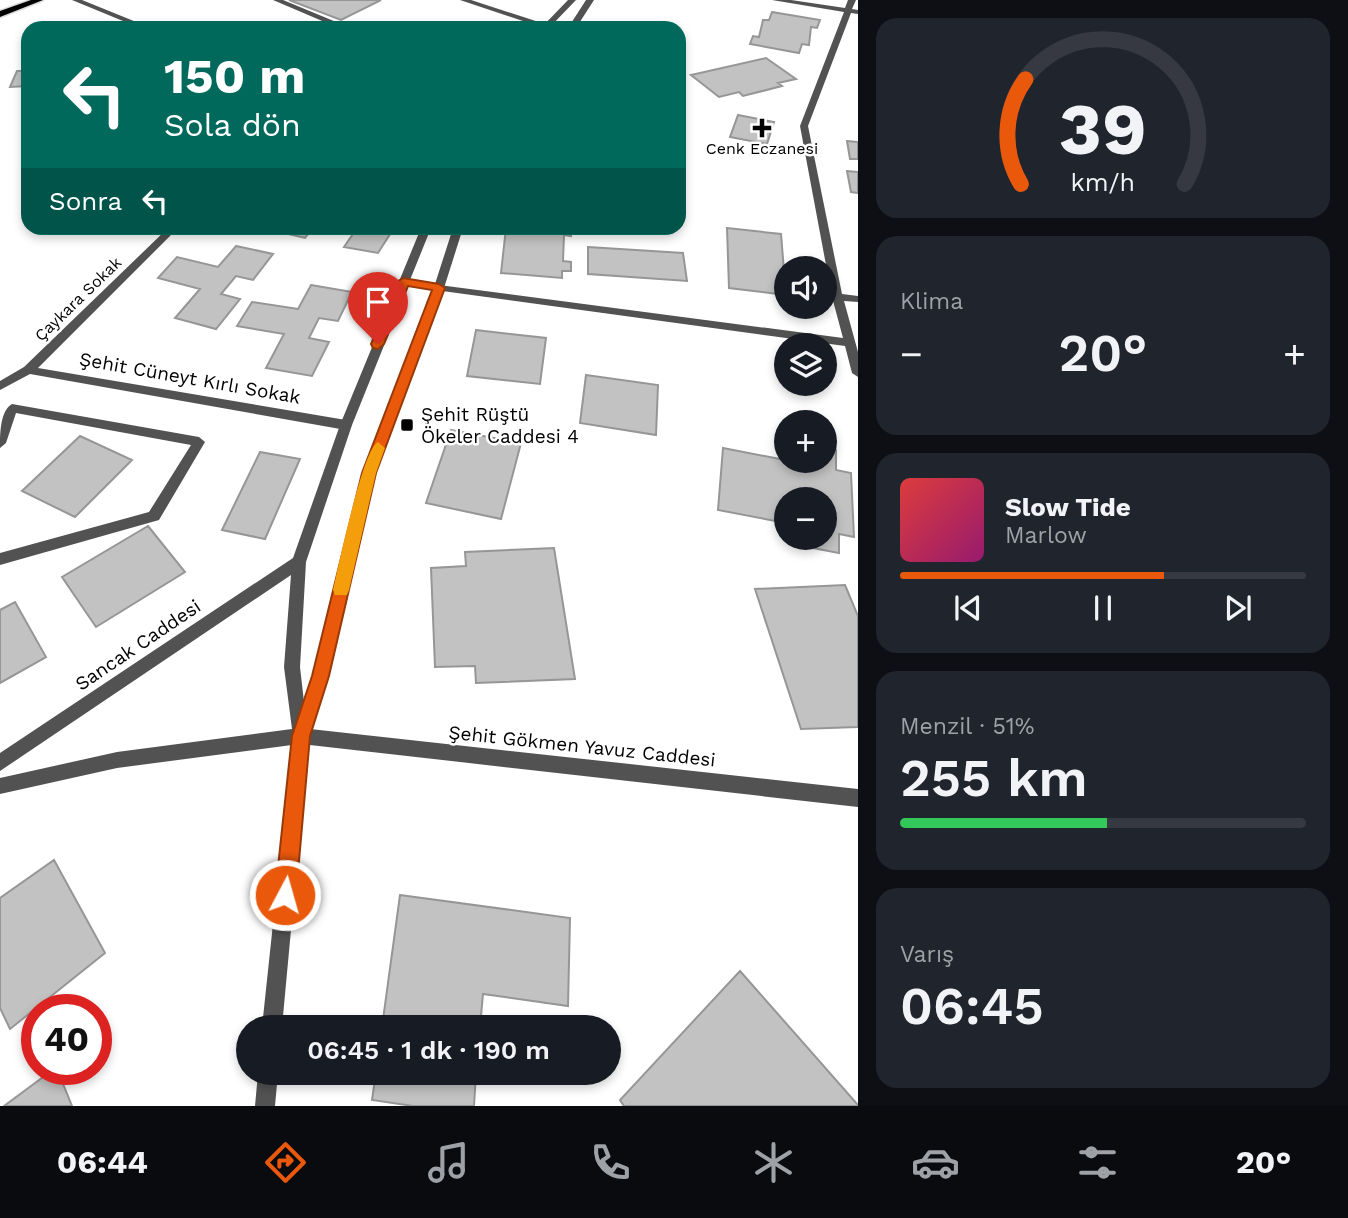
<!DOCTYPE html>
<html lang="tr">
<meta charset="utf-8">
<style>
:root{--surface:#171b24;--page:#20242c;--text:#f1f3f6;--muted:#9ea1a6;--line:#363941;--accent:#ea580c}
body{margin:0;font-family:"Work Sans",sans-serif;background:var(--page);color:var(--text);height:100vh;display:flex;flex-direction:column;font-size:26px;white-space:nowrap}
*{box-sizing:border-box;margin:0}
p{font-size:23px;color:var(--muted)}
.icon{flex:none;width:38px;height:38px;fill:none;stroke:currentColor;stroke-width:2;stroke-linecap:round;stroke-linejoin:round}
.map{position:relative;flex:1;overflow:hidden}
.side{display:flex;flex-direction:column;gap:18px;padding:18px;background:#0d0f14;width:490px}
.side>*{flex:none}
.top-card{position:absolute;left:21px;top:21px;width:665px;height:214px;border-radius:21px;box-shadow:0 4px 10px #0003;background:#00695c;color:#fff;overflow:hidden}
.buttons{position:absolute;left:774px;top:256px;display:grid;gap:14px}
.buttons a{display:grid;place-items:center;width:63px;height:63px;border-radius:50%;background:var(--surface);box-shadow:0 4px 10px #0003;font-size:35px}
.speed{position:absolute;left:21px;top:994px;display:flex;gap:14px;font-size:35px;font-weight:700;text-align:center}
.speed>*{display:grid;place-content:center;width:91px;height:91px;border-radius:50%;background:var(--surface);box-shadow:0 4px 10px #0003;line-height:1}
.speed .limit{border:10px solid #d22;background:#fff;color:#111}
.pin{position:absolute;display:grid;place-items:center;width:60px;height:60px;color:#fff;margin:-72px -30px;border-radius:50% 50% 50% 0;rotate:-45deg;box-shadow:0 0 7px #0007}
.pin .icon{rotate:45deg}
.me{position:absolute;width:77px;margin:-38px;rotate:6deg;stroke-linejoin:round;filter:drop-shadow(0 0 5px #0008)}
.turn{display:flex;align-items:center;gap:24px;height:147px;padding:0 28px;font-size:32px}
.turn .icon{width:91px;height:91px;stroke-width:2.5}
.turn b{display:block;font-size:49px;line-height:60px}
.then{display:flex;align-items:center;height:66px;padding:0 28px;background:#0003;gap:14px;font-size:26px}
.big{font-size:52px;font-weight:600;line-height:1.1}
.side .tile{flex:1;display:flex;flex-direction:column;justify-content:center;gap:10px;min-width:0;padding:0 24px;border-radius:21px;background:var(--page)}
.side .dial{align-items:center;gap:0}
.dial svg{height:182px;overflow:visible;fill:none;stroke:var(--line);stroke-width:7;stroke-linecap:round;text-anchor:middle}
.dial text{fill:var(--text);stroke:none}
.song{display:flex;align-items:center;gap:21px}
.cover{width:84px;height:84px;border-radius:10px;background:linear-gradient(135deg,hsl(0 70% 55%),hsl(320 70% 35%))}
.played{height:7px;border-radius:4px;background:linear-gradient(90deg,var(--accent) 65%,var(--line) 65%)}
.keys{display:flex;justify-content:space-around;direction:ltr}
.heat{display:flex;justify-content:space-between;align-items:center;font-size:38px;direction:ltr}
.charge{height:10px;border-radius:5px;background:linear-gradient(90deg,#34c759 51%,var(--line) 0)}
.trip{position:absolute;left:236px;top:1015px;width:385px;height:70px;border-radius:35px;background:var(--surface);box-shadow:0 4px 10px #0003;font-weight:600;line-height:70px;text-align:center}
.dock{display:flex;height:112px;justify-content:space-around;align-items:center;background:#090b0e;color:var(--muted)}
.dock .icon{width:49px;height:49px}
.dock .current{color:var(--accent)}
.dock b{font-size:32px;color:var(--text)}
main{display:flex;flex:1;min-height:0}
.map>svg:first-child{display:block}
.building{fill:#c2c2c2;stroke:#969696;stroke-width:2}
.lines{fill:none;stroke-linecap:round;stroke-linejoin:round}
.primary-casing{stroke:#dbdbdb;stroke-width:3}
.service{fill:#525252;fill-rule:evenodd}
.minor{fill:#525252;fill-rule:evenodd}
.tertiary{fill:#525252;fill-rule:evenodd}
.primary{fill:#000;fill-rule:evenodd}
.route{fill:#ea580c;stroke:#983908;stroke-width:2}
.slow{fill:#f59e0b}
.poi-dot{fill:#000;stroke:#fff;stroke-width:2.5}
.labels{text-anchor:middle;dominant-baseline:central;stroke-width:5;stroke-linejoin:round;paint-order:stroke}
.far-poi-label{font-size:16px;fill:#000;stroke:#fff}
.far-street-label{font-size:16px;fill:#000;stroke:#fff}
.street-label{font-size:19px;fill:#000;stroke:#fff}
.poi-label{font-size:19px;fill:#000;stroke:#fff;text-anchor:start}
</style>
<main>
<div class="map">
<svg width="858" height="1106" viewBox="0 0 858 1106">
<rect width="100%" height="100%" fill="#fff"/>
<path class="building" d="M289 0H381L341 20Z
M772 12 820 20 817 28 811 27 809 45 802 44 799 53 750 44 753 36 759 37 763 20H769Z
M766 58 796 79 778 83 782 86 743 96 739 92 719 97 691 75Z
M17 71H28V86L10 87Z
M738 115 774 122 767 144 730 137Z
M847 141 858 142V159H850Z
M847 171 858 172V193L851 192Z
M273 228H313L305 238 271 230Z
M357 228H394L378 253 344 247Z
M506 228H571V236L564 235 563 261 571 262V271H562V278L501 273Z
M727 228 781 234 786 295 729 288Z
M236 246 273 254 253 280 236 276 221 294 240 299 216 329 175 318 200 289 158 278 177 257 218 267Z
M588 247 683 253 687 281 588 274Z
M311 285 352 292 338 321 319 318 309 338 329 342 312 376 266 368 284 334 237 326 252 302 298 309Z
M476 330 546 338 540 384 467 376Z
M586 375 658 385 656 435 580 423Z
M451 430 521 443 501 519 426 503Z
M80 436 132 460 75 517 22 491Z
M723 448 806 464V460H824V448L836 450V470L851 473 854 537 839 534V553L807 547V537H824V499H786V523L718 510Z
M260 452 300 459 265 539 222 530Z
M148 526 185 572 96 627 62 577Z
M554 548 575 679 476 683 475 666 435 667 431 568 466 566 465 552Z
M845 585 858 616V727L801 729 755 589Z
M15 602 46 657 0 683V610Z
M54 860 105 953 10 1029 0 1008V898Z
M400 895 570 918 568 1006 483 994 480 1027H382Z
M740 971 858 1105V1106H624L620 1100Z
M54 1069H57L72 1106H4Z
M376 1073H476L474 1106H413L372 1100Z"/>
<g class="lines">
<g class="primary-casing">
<path id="primary" d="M31 0H43L0 17V11Z"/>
</g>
<path class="service" d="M12 404 199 437 205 442 159 520 0 565V553L149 512 191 445 16 413 6 443 0 448C0 434 0 411 12 404Z"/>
<path class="minor" d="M72 0H82L151 28H140Z
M273 0H283L341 24 334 26Z
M460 0H471L551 26 544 28Z
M772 0H791L845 8 848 0H856L852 9 858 10V14L851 13 808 126 842 294 858 296V302L844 301 858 352V377L852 373 845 346 435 290 434 288 439 285 843 338 832 297 800 126 844 12Z
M168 228H178L38 368 346 420 352 425 350 428 346 430 30 374 0 390V381L24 367Z
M301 728 858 789V807L301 744 295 742 293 736 295 730Z"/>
<path class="tertiary" d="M568 0H576L549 28H541Z
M586 0H594L576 28H568Z
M421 228H431L410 280 435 284 453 228H463L444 288 376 473 329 676 309 736 282 1027H262L292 745 117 768 0 794V778L117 752 292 729 284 667 291 575 0 771V753L293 558 340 425ZM408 286 433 290 362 473 313 676 304 702 300 667 306 562 352 425Z
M258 1073H278L275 1106H255Z"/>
<use href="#primary" class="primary"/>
</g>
<path class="route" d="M403 278 439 284 445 288 376 473 329 676 310 736 296 895 293 902 285 905 278 902 275 895 292 736 312 676 362 473 432 290 408 286 384 344 378 349 373 348 371 344 397 282Z"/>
<path class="slow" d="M378 442 385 448 376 473 349 590 347 595H335L333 590C338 568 363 448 378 442Z"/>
<g class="poi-dot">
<path d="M758.5 117.5h7v7h7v7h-7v7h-7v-7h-7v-7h7z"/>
<rect x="400" y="418" width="14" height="14" rx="3.5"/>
</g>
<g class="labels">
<g class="far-poi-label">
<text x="762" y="148">Cenk Eczanesi</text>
</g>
<g class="far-street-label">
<text transform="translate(78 299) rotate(-44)">Çaykara Sokak</text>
</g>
<g class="street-label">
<text transform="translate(190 378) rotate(10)">Şehit Cüneyt Kırlı Sokak</text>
<text transform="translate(138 645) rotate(-34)">Sancak Caddesi</text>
<text transform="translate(582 746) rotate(6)">Şehit Gökmen Yavuz Caddesi</text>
</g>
<g class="poi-label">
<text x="421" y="414">Şehit Rüştü<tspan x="421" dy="22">Ökeler Caddesi 4</tspan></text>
</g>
</g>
</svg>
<div class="buttons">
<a><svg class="icon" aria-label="sound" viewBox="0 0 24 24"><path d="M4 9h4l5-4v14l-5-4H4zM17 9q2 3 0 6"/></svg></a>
<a><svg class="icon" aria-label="layers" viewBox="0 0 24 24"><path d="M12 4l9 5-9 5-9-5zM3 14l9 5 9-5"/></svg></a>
<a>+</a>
<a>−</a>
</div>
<div class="speed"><div class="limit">40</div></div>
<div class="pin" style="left:378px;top:344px;background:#d93025"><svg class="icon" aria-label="arrive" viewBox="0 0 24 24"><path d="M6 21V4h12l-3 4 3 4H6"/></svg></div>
<svg class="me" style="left:285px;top:895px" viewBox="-20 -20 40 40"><circle r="17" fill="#ea580c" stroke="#fff" stroke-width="3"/><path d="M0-11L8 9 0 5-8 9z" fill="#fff"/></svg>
<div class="trip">06:45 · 1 dk · 190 m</div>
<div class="top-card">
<div class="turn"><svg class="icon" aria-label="left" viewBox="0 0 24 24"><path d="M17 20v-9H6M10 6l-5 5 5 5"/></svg><div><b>150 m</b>Sola dön</div></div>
<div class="then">Sonra<svg class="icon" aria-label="left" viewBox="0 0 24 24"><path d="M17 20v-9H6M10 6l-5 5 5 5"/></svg></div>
</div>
</div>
<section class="side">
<div class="tile dial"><svg viewBox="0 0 100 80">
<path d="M14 69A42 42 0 1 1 86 69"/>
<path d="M14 69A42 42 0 0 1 16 23" stroke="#ea580c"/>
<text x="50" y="56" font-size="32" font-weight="700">39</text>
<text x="50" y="72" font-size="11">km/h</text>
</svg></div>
<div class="tile"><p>Klima</p>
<div class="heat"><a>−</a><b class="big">20°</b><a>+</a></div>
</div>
<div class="tile">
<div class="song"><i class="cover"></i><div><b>Slow Tide</b><p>Marlow</p></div></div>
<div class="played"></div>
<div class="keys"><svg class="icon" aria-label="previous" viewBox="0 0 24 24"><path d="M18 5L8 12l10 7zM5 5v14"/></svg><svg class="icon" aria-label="pause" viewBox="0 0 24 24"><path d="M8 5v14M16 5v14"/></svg><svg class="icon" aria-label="next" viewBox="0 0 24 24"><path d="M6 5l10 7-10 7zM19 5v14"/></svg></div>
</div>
<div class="tile"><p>Menzil · 51%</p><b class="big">255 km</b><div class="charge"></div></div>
<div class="tile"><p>Varış</p><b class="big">06:45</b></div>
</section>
</main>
<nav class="dock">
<b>06:44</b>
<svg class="icon current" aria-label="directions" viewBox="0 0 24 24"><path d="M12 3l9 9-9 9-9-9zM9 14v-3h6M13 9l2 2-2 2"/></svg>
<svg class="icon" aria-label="music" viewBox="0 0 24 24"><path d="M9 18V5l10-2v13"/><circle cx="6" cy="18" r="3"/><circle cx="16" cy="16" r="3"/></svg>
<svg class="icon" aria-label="phone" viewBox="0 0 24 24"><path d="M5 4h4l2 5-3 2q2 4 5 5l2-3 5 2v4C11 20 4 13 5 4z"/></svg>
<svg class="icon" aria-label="climate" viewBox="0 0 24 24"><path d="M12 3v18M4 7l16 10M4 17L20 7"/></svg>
<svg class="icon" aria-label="car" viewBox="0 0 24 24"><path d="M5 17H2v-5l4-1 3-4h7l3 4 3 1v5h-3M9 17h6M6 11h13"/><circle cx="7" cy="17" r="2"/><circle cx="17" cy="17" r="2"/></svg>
<svg class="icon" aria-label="filters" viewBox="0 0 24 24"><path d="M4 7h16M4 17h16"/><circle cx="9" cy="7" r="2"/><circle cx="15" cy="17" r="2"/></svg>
<b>20°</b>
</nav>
